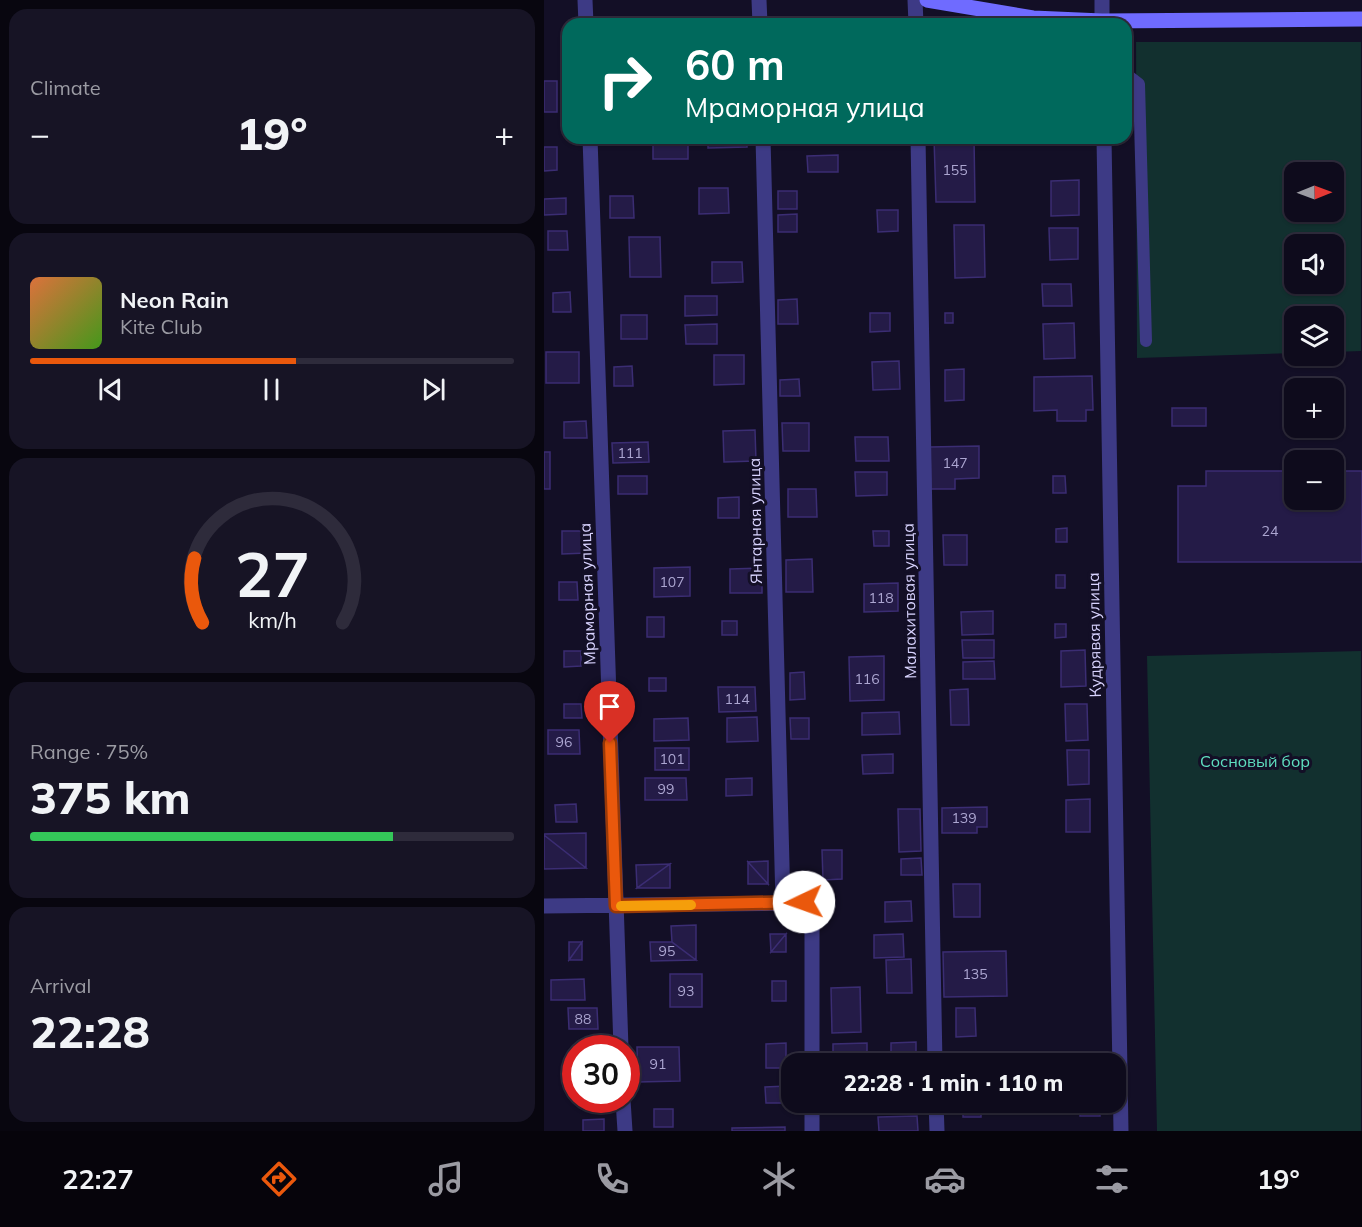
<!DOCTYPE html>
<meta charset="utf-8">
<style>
:root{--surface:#0e0b1c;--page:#171425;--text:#f1f3f6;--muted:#9b9ba3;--line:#2e2b3b;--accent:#ea580c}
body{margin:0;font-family:Mulish,sans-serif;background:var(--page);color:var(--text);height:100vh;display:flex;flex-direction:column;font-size:22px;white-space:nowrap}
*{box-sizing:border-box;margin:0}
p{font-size:20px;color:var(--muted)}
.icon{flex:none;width:33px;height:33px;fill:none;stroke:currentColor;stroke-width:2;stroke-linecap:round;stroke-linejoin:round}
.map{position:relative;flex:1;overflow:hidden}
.details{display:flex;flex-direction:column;gap:9px;padding:9px;background:#08060f;width:544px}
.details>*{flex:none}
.banner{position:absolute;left:18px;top:18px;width:570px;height:126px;border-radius:18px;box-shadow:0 2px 4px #0004,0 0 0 2px var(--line);background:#00695c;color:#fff;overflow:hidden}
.needle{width:39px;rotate:89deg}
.fabs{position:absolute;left:740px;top:162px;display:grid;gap:12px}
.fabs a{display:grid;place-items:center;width:60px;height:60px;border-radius:12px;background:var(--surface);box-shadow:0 2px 4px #0004,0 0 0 2px var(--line);font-size:30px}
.speed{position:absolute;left:18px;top:1035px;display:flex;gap:12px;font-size:30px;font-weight:700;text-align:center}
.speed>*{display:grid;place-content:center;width:78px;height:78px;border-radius:50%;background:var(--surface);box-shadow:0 2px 4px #0004,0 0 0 2px var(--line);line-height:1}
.speed .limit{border:9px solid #d22;background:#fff;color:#111}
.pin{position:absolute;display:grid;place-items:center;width:51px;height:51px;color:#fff;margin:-62px -26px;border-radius:50% 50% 50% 0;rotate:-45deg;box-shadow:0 0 6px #0007}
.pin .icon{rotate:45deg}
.me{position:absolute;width:66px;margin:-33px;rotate:267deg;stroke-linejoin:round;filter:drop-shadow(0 0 4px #0008)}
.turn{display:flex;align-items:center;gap:21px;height:126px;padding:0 24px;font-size:27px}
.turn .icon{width:78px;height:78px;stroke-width:2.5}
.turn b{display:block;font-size:42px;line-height:51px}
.big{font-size:45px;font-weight:800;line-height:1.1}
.details .tile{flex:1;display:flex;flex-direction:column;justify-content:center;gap:9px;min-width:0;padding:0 21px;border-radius:18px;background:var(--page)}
.details .dial{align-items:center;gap:0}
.dial svg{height:156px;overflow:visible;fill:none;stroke:var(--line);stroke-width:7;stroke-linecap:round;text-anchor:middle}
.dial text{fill:var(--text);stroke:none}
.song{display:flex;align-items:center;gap:18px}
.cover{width:72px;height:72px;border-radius:9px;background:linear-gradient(135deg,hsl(20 70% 55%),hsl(100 70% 35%))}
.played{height:6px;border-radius:3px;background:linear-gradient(90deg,var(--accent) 55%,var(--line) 55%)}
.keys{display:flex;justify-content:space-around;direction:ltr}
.heat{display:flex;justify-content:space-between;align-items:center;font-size:33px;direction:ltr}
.charge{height:9px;border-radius:4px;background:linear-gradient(90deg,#34c759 75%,var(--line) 0)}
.trip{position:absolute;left:237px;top:1053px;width:345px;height:60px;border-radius:18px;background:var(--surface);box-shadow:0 2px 4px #0004,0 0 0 2px var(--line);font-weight:800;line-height:60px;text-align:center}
.tabs{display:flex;height:96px;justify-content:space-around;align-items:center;background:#06040b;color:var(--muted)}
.tabs .icon{width:42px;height:42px}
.tabs .on{color:var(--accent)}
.tabs b{font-size:27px;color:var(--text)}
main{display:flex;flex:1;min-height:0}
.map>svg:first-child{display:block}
.green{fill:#12302f;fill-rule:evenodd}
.building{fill:#241b47;stroke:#3b2d73;stroke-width:1.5}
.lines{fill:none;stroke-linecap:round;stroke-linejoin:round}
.service{stroke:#3d3a85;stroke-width:12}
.minor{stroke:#3d3a85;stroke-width:15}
.secondary{stroke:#6f6bff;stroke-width:15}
.route-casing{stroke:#983908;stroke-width:15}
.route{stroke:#ea580c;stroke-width:10}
.slow{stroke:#f59e0b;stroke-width:10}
.labels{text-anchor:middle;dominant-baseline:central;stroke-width:6;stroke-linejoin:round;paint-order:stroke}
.number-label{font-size:14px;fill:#aca6d1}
.street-label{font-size:16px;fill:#d9d4ff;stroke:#130f26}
.park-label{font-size:16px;fill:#5fe0c0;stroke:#130f26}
</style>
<main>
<section class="details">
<div class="tile"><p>Climate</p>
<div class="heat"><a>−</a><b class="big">19°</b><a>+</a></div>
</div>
<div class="tile">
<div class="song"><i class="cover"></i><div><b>Neon Rain</b><p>Kite Club</p></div></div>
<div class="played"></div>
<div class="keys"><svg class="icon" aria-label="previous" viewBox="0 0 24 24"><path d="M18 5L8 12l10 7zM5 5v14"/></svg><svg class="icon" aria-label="pause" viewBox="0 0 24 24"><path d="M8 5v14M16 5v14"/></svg><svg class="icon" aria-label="next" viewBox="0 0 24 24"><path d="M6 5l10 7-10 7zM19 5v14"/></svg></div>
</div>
<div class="tile dial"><svg viewBox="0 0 100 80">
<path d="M14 69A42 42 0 1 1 86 69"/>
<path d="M14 69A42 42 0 0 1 10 36" stroke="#ea580c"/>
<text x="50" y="56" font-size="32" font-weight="700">27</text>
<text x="50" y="72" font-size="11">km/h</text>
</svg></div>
<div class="tile"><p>Range · 75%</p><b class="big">375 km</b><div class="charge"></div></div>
<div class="tile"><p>Arrival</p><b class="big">22:28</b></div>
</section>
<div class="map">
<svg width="818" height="1131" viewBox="0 0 818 1131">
<rect width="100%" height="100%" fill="#130f26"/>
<path class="green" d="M592 42H817V351L789 352V316H750V353L593 358ZM750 172H789V212H750ZM750 244H789V284H750Z
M817 651V1131H613L603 656Z"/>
<path class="building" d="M0 81H13V112H0Z
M109 138H144V159H109Z
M164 138H203V147L164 148Z
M390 138H430L431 202H392Z
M0 147H13V170L0 171Z
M294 155V172H264L263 156Z
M535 180V215L507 216V181Z
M155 188H184L185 213 155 214Z
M234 191H253V209H234Z
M66 196H89L90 218H66Z
M22 198V214L0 215V199Z
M333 210H354V231L334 232Z
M253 214V232H234V215Z
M410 225H440L441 277 411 278Z
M505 228H534V259L506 260Z
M4 231H23L24 250H4Z
M85 237H116L117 277H86Z
M168 262H198L199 282 168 283Z
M498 284H527L528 306H499Z
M26 292 27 312H9V293Z
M141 296H173V315L141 316Z
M253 299 254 324H234V300Z
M326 313H346V331L326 332Z
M401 313H409V323H401Z
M77 315H103V339H77Z
M530 323 531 358 500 359 499 324Z
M173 324V344H142L141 325Z
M2 352H35V383H2Z
M170 355H200V384L170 385Z
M355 361 356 389 329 390 328 362Z
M88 366 89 386H70V367Z
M420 369V400L401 401V370Z
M548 376 549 410H542V421H513V410L490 411V377Z
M255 379 256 396H236V380Z
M628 408H662V426H628Z
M42 421 43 438H20V422Z
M238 423H265V451H239Z
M211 430 212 461 180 462 179 431Z
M311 437H344L345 461H312Z
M104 442 105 462 69 463 68 443Z
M435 446V478L411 479V489H387L386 447Z
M0 452H6V489H0Z
M662 471H750V500H789V471H818V562H634V486H662Z
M311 472H343V495L312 496Z
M74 476H103V494H74Z
M509 476H521L522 493H509Z
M244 489H272L273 517H244Z
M195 497V518H174V498Z
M523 528V542H512V529Z
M18 531H43V553L18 554Z
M329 531H345V546H330Z
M399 535H423V565H400Z
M268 559 269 592H242V560Z
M146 567V596L110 597V568Z
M218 568V593H186V569Z
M512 575H521V588H512Z
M15 582H33L34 600H15Z
M354 583V611L320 612V584Z
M449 611V634L418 635 417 612Z
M103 617H120V637H103Z
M178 621H193V635H178Z
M511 624H522V637L511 638Z
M418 640H450V658H419Z
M541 650 542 686 517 687V651Z
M20 651H37V666L20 667Z
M340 656V700L306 701 305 657Z
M450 661 451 679H419V662Z
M260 672 261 699 246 700V673Z
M105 678H122V691H105Z
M174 687H211L212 711 175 712Z
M424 689 425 725H407L406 690Z
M20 704H37L38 718H20Z
M521 704H543L544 740 522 741Z
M355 712 356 734 318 735V713Z
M213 717 214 741 183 742V718Z
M144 718 145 740 110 741V719Z
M246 718H265V739H247Z
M4 730H35L36 754H4Z
M111 748H145V770H111Z
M523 750H545V784L524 785Z
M349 754V773L319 774 318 755Z
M101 778H142L143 800H101Z
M208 778V795L182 796V779Z
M546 799V832H522V800Z
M32 804 33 822H12L11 805Z
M443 807V827H433V833H398V808Z
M354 809H376L377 851 355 852Z
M42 833V868L0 835V834Z
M0 835 42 868 0 869Z
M278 850H298V879L279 880Z
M377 858 378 875H357V859Z
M224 861V884L204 862Z
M204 862 224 884H204Z
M126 864V888H93Z
M126 864 93 888 92 865Z
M409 884H436V917H410Z
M367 901 368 921 341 922V902Z
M152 925V960L128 942 127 926Z
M226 934H242L227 952Z
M242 934V952H227Z
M359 934 360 957 330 958V935Z
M25 942H38L25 960Z
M38 942V960H25Z
M106 942H128L152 960 107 961Z
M462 951 463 996 400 997 399 952Z
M367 959 368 993H343L342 960Z
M126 974H158V1007H126Z
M40 979 41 1000H7V980Z
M228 981H242V1001H228Z
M316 987 317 1032 288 1033 287 988Z
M24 1008H53L54 1029H25Z
M412 1008H431L432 1036 412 1037Z
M372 1042V1064H347V1043Z
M242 1043V1068H222V1044Z
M323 1043V1064H289V1044Z
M93 1047H135L136 1081 94 1082Z
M18 1066H32V1086H19Z
M243 1086V1103H222L221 1087Z
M419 1102H437V1117H419Z
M536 1102H556V1116H536Z
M110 1109H129V1127H110Z
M373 1116 374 1131H335L334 1117Z
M60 1119V1131H39V1120Z
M241 1127V1131H188V1128Z"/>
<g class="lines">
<path class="service" d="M582 74 595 84 602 341"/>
<path class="minor" d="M41 0 42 24
M215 0 216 24
M371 0 372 24
M558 0V24
M46 138 77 1048
M219 138 239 903
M374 138 391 1064
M560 138 577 1131
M0 906 265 903 268 907V1064
M79 1100 81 1131
M392 1102 393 1131
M268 1131V1102"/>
<path class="secondary" d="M383 0 489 18 558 21 818 19"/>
</g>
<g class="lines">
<g class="route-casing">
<path id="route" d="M66 743 72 906 260 902"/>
</g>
<use href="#route" class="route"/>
<path class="slow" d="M77 906 147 905"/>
</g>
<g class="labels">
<g class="number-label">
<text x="411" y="170">155</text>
<text x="86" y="453">111</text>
<text x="411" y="463">147</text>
<text x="726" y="531">24</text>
<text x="128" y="582">107</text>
<text x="337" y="598">118</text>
<text x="323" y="679">116</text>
<text x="193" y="699">114</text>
<text x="20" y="742">96</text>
<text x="128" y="759">101</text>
<text x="122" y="789">99</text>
<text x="420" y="818">139</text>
<text x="123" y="951">95</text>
<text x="431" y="974">135</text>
<text x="142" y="991">93</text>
<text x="39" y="1019">88</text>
<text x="114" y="1064">91</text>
</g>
<g class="street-label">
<text transform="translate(211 521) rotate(-91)">Янтарная улица</text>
<text transform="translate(43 594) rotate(-92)">Мраморная улица</text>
<text transform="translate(365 601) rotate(-91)">Малахитовая улица</text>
<text transform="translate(550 635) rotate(-91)">Кудрявая улица</text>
</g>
<g class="park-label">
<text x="711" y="761">Сосновый бор</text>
</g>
</g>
</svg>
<div class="fabs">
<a><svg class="needle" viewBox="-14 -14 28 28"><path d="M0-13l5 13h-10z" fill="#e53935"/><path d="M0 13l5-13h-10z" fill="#9b9ba3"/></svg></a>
<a><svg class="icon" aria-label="sound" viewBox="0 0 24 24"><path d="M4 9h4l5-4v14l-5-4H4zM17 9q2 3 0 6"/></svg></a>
<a><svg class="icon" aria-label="layers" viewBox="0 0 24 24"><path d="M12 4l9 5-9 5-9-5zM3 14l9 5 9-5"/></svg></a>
<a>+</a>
<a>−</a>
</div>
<div class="speed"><div class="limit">30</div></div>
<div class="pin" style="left:66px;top:743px;background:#d93025"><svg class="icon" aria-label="arrive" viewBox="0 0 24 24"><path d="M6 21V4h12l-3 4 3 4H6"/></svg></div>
<svg class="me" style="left:260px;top:902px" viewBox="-20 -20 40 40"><circle r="19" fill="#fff"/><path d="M0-13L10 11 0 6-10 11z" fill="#ea580c"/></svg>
<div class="trip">22:28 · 1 min · 110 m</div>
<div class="banner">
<div class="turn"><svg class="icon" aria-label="right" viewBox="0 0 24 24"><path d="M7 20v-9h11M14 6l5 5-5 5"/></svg><div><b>60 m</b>Мраморная улица</div></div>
</div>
</div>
</main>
<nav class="tabs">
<b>22:27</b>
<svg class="icon on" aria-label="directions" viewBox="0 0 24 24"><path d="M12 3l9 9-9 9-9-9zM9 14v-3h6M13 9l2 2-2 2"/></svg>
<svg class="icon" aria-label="music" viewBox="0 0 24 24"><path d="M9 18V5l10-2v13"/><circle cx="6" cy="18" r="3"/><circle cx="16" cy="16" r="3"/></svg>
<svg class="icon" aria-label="phone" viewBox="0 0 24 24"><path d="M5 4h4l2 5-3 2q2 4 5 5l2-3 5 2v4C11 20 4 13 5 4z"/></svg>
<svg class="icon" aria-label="climate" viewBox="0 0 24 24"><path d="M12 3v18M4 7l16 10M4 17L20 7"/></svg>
<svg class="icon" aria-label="car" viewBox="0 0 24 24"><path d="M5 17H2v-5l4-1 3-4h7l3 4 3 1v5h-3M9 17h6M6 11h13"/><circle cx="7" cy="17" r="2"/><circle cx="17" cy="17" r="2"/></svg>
<svg class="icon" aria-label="filters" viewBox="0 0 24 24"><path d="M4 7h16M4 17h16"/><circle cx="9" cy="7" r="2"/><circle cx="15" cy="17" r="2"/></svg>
<b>19°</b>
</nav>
